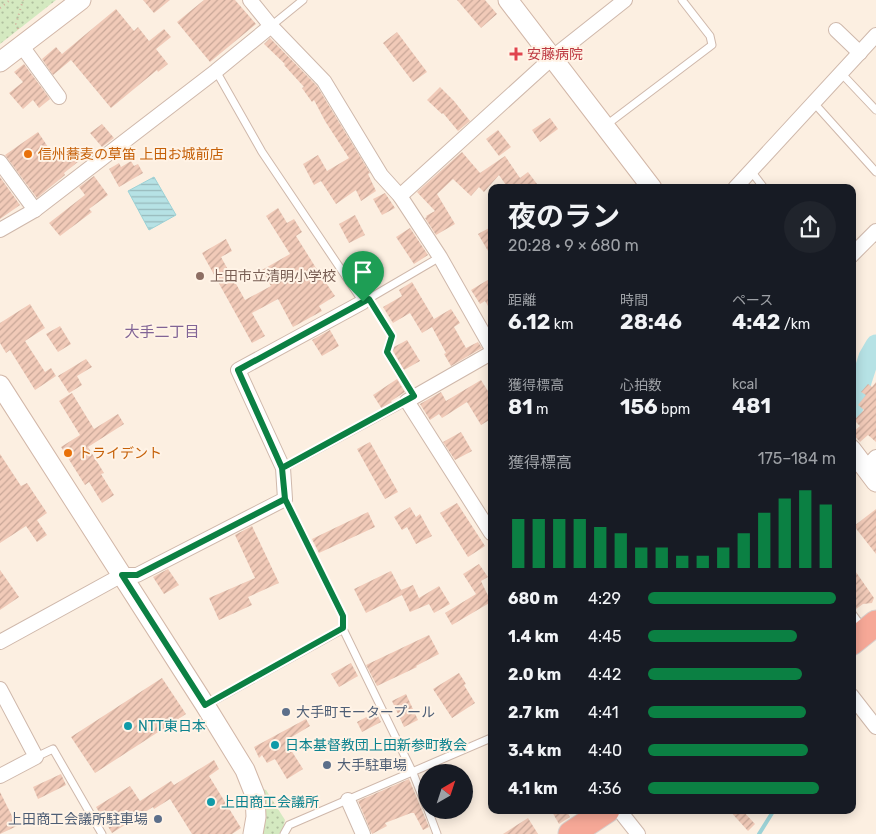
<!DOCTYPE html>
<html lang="ja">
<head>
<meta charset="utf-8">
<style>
  body { margin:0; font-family:Rubik,"Noto Sans JP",sans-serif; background:#20242c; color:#f1f3f6; height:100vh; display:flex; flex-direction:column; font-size:19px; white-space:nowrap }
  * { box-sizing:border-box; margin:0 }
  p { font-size:16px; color:#9ea1a6 }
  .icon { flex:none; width:28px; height:28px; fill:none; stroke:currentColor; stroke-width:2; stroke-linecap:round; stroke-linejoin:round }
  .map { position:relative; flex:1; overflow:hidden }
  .panel { position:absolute; left:488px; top:184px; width:368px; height:630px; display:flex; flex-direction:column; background:#171b24; border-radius:10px; box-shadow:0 2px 12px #0003 }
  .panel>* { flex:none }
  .needle { width:32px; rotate:39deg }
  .tools { position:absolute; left:418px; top:764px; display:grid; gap:10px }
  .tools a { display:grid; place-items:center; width:55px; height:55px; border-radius:50%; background:#171b24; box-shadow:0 2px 12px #0003; font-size:25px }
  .pin { position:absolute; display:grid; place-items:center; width:42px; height:42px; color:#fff; margin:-51px -21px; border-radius:50% 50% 50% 0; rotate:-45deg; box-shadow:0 0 5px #0007 }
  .pin .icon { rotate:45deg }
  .round { display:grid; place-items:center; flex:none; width:52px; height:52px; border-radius:26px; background:#20242c }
  .summary { display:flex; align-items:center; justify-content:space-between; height:85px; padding:0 20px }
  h1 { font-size:28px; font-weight:700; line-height:38px }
  .figures { display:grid; grid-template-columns:repeat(3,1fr); gap:8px; height:85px; padding:5px 20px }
  .figures div { display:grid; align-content:center }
  .figures b { font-size:21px; font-weight:700 }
  .figures small { font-size:14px; font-weight:400 }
  .figures p { font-size:14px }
  .chart { height:140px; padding:10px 20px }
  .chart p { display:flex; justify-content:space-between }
  .chart svg { width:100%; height:90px; margin-top:5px; stroke:#0b8043; stroke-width:6 }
  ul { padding:0 20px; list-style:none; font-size:16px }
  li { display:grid; grid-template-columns:80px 60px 1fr; align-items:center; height:38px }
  li i { height:12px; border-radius:6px; background:#0b8043 }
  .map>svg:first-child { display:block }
</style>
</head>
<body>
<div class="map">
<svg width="876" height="834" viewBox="0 0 876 834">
  <defs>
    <pattern id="park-dots" width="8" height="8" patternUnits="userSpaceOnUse" patternTransform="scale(1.25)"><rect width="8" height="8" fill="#d4e9c0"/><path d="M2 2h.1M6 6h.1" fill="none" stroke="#b0bf9e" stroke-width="1.8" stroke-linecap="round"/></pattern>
    <pattern id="water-rules" width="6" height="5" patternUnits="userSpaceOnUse" patternTransform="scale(1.25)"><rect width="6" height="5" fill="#b6e2e5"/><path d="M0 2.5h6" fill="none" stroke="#98babc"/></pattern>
    <pattern id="building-hatch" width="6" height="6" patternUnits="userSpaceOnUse" patternTransform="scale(1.25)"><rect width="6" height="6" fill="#f1cab8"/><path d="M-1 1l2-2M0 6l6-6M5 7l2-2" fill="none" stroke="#c8a798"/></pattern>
  </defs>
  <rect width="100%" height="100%" fill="#fcefe1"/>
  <g fill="url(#park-dots)">
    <path d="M0,0H56L0,44Z"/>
    <path d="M263,789L266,790L285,820L283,829L279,834H262Z"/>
  </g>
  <path fill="url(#water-rules)" stroke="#9cd2d6" d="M154,177L176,215L149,230L128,191Z"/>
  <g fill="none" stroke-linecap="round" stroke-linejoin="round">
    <path stroke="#9cd2d6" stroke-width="4" d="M759,834L774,810"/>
    <path stroke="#b6e2e5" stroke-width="21" d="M851,413L869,357L876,345"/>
  </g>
  <g fill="url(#building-hatch)">
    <path d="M143,0H170L154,13Z"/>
    <path d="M204,0H235L256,24L210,62L177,22Z"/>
    <path d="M457,0H485L497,14L481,28Z"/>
    <path d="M116,9L134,31L138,27L149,41L164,29L171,37L156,49L168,64L158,72L157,70L111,108L71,60L53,75L42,59L56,47L62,54Z"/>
    <path d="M397,32L427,72L413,82L383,43Z"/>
    <path d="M270,38L317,86L370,173L368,174L376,191L361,201L356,190L336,204L321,181L314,185L303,164L318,155L327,171L349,158L325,121L314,100L312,102L302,88L304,87L284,65L285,64L264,44Z"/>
    <path d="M24,64L50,99L39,108L33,100L23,109L9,93L23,82L14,72Z"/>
    <path d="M440,87L454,101L470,121L458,131L443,113L442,114L427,100Z"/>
    <path d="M550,118L558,129L540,142L532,130Z"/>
    <path d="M102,124L114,138L102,147L90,133Z"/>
    <path d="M498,130L511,147L499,156L486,139Z"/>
    <path d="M38,132L56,159L68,149L79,161L64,173L65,175L37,198L5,155Z"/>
    <path d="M462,152L480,173L505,156L520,178L528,172L540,188H508L499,175L484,192L479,187L471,196L453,179L437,194L455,224L436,235L425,218L427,217L426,216L435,211L417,192Z"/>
    <path d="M131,161L134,166L138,164L143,173L119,187L109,169L119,163L121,167Z"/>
    <path d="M94,176L108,195L89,209L92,212L60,236L49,223L85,195L79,187Z"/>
    <path d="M0,177L20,205L0,219Z"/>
    <path d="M385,193L395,208L382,215L373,199Z"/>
    <path d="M278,208L287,223L294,219L302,232L296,236L321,276L330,271L334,279L326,283L335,296L319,306L322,311L293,327L278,299L252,313L265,336L252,343L202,253L226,239L232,251L221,257L245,300L271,286L262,270L290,254L266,216Z"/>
    <path d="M355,215L365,235L349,243L339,224Z"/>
    <path d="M491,227V256L478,234Z"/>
    <path d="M410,228L428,255L414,264L396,237Z"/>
    <path d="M371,267L381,282L364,293L354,278Z"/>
    <path d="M491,278V311L485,301L480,304L471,290Z"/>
    <path d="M412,282L434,319L451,309L460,323L454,327L466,348L478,342L482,348L451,366L444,354L446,353L432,327L422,333L410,313L393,323L383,307L402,296L399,290Z"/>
    <path d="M30,304L45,328L25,341L45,372L51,368L56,376L35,390L10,350L6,353L0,343V323Z"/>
    <path d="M60,326L71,344L58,352L46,334Z"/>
    <path d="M330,330L339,346L322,356L312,340Z"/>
    <path d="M407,340L420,361L404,370L393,351L394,347Z"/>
    <path d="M86,359L92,367L77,376L82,385L69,393L58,376Z"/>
    <path d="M397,379L405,392L391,401L392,403L382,409L373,395Z"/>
    <path d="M481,380L491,396V419L481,425L467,402L442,418L439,414L430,420L420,404L441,392L446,401Z"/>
    <path d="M876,382V442L868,435L860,442L852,433L860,426L854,420L864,410L858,405L866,395L861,392L868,384L872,387Z"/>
    <path d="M72,393L94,429L118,414L124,424L88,447L104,473L101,474L114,495L102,503L89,482L85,485L61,447L80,435L59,401Z"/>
    <path d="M461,432L472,451L455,460L443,442Z"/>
    <path d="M370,442L398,492L385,499L357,449Z"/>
    <path d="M0,454L21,486L27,483L47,513L37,520L47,535L37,542L26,526L0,543Z"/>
    <path d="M457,503L485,546L468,557L440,513Z"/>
    <path d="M410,507L416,517L420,514L432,536L416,544L407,527L402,530L394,517Z"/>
    <path d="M876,509V554L854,526Z"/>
    <path d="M368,512L375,527L319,553L312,539Z"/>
    <path d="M252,526L279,583L248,597L252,605L219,620L209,598L255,578L235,535Z"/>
    <path d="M479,564L488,577L481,581L491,602L452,625L445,613L476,594L463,574Z"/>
    <path d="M851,565L874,598L872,603L863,604L856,609L851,603Z"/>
    <path d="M168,569L179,585L164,594L153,577Z"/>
    <path d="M0,570L19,597L0,610Z"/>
    <path d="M391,571L401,590L413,585L419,598L439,586L450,604L434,613L429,604L410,612L402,595L366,613L354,589Z"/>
    <path d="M429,635L439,654L416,666L417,667L377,686L366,665Z"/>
    <path d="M351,663L358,676L339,687L331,674Z"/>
    <path d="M459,673L466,684L464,685L475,703L452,718L433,689Z"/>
    <path d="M162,678L186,714L95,773L71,737Z"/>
    <path d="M406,694L418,720L404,727L392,701Z"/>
    <path d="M376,712L381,722L362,732L357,722Z"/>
    <path d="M306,719L310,726L290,738L293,744L291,750L303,769L287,779L275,759L267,763L262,755L259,758L254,747Z"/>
    <path d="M214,760L219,769L209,776L241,828L232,834H192L170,799L154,809L153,807L112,833L96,807L130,786L140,801L171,781L174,785Z"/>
    <path d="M61,774L66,785L38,799L33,787Z"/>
    <path d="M409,779L429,827L423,830L414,813H411L385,823L387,826L372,834L358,801Z"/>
    <path d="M0,792L17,826L0,834Z"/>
    <path d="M551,810H566L570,817L559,824Z"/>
    <path d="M729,810H742L755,824L748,831Z"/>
    <path d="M528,818L538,834H503Z"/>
  </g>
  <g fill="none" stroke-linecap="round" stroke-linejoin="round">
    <g stroke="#cfb8ab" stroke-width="9">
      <g id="lane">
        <path d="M271,26L303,0"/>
        <path d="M216,71L262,152L363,302L440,257"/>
        <path d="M841,73L876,110"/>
        <path d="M814,103L876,172"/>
        <path d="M605,126L712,45L710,36L682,0"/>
        <path d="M751,171L764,188"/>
        <path d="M392,336L387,352L414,396"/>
        <path d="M283,468L407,401"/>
        <path d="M285,499L343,616V629L413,773L426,806"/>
        <path d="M851,612L862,627"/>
        <path d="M206,705L343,629"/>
        <path d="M36,757L53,749L102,834"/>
        <path d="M428,810L437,834"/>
        <path d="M284,834L289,825L491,738"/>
      </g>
    </g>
    <g stroke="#cfb8ab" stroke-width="16">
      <g id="street">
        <path d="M250,0L271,26L324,81L381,175L400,196L440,257L491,347"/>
        <path d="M836,30L860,53"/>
        <path d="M21,45L59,97"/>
        <path d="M0,162L35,210"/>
        <path d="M735,188L876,35"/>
        <path d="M400,196L553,57L625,0"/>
        <path d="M0,230L35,210L216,71L271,26"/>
        <path d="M851,256L876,231"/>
        <path d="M491,353L407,401L491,533"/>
        <path d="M866,468L876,457"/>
        <path d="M0,642L122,575H137L285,499L283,468L238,370L363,302"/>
        <path d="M0,689L36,757L0,776"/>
        <path d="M851,695L876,727"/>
        <path d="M348,800L363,834"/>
        <path d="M619,810L638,834"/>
      </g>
    </g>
    <g stroke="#d2b7a8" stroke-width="21">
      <g id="secondary">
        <path d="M508,0L652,188"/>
        <path d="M0,62L81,0"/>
        <path d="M0,385L205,705L245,770L255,795L256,817L253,834"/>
        <path d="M851,449L876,482"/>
      </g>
    </g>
    <g stroke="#d8cfcc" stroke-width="27">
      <g id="highway">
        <path d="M851,643L876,623"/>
        <path d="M571,834L607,810"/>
      </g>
    </g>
    <g stroke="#d5ad9c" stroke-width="2" stroke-dasharray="1 4" stroke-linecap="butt">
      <path d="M0,8L10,0"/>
      <path d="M18,29L16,24L23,0"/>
      <path d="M375,308L388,329"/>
    </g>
    <use href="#lane" stroke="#fff" stroke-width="7"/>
    <use href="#street" stroke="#fff" stroke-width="14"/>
    <use href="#secondary" stroke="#fff" stroke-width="19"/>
    <use href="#highway" stroke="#f6a897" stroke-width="25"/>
  </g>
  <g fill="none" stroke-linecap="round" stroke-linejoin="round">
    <g stroke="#fff" stroke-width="10">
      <path id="route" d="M363,302L238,370L282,468L285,499L137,575H122L205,705L343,628V616L285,499L282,468L414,396L387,352L392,336L369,299L363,302"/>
    </g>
    <use href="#route" stroke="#0b8043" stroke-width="6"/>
  </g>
  <path fill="#e0444e" stroke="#fff3e6" stroke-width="2" d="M513.5 46.5h5v5h5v5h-5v5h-5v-5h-5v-5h5z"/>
  <g fill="#e8710a" stroke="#fff3e6" stroke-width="2">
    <circle cx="28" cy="154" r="5"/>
    <circle cx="68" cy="453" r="5"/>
  </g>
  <circle fill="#8d6e63" stroke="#fff3e6" stroke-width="2" cx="200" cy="276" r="5"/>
  <g fill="#5c6f8a" stroke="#fff3e6" stroke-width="2">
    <circle cx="286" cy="712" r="5"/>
    <circle cx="327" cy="765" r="5"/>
    <circle cx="158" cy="819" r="5"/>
  </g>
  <g fill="#0f9aa8" stroke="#fff3e6" stroke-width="2">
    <circle cx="128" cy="726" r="5"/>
    <circle cx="275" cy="745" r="5"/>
    <circle cx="211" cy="802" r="5"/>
  </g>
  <g text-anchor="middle" stroke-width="4" stroke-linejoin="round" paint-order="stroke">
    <g font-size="14" fill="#be3a42" stroke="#fff3e6" text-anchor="start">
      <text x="527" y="59">安藤病院</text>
    </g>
    <g font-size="14" fill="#c56008" stroke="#fff3e6" text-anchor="start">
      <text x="38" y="159">信州蕎麦の草笛 上田お城前店</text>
      <text x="78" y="458">トライデント</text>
    </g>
    <g font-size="14" fill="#785e54" stroke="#fff3e6" text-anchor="start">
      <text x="210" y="281">上田市立清明小学校</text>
    </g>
    <g font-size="14" fill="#4e5e75" stroke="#fff3e6" text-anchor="start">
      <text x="296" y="717">大手町モータープール</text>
      <text x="337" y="770">大手駐車場</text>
      <text x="148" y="824" text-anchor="end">上田商工会議所駐車場</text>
    </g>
    <g font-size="14" fill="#0d838f" stroke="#fff3e6" text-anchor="start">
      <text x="138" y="731">NTT東日本</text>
      <text x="285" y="750">日本基督教団上田新参町教会</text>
      <text x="221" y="807">上田商工会議所</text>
    </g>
    <g font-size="15" fill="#816496" stroke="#fff3e6">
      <text x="162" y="337">大手二丁目</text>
    </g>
  </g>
</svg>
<div class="tools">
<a><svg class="needle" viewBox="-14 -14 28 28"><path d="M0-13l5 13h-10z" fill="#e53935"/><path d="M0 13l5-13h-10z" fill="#9ea1a6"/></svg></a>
</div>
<div class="pin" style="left:363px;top:302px;background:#1e9e55"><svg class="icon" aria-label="arrive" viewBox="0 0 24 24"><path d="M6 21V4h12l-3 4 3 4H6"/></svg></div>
<section class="panel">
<div class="summary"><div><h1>夜のラン</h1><p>20:28 · 9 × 680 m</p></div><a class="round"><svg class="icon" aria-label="share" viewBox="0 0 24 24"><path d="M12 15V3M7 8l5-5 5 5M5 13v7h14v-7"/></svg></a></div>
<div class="figures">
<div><p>距離</p><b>6.12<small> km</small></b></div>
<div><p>時間</p><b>28:46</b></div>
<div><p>ペース</p><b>4:42<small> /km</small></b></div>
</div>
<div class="figures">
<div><p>獲得標高</p><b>81<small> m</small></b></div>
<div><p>心拍数</p><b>156<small> bpm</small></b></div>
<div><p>kcal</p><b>481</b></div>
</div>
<div class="chart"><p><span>獲得標高</span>175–184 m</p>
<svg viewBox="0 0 160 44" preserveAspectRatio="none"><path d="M5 44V20M15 44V20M25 44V20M35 44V20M45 44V24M55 44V27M65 44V34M75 44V34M85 44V38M95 44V38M105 44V34M115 44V27M125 44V17M135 44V10M145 44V6M155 44V13"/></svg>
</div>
<ul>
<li><b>680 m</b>4:29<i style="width:100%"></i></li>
<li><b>1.4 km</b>4:45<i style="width:79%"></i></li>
<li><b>2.0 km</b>4:42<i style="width:82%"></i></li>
<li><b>2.7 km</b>4:41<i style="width:84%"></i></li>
<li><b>3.4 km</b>4:40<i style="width:85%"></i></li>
<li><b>4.1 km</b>4:36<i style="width:91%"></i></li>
</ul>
</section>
</div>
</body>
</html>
